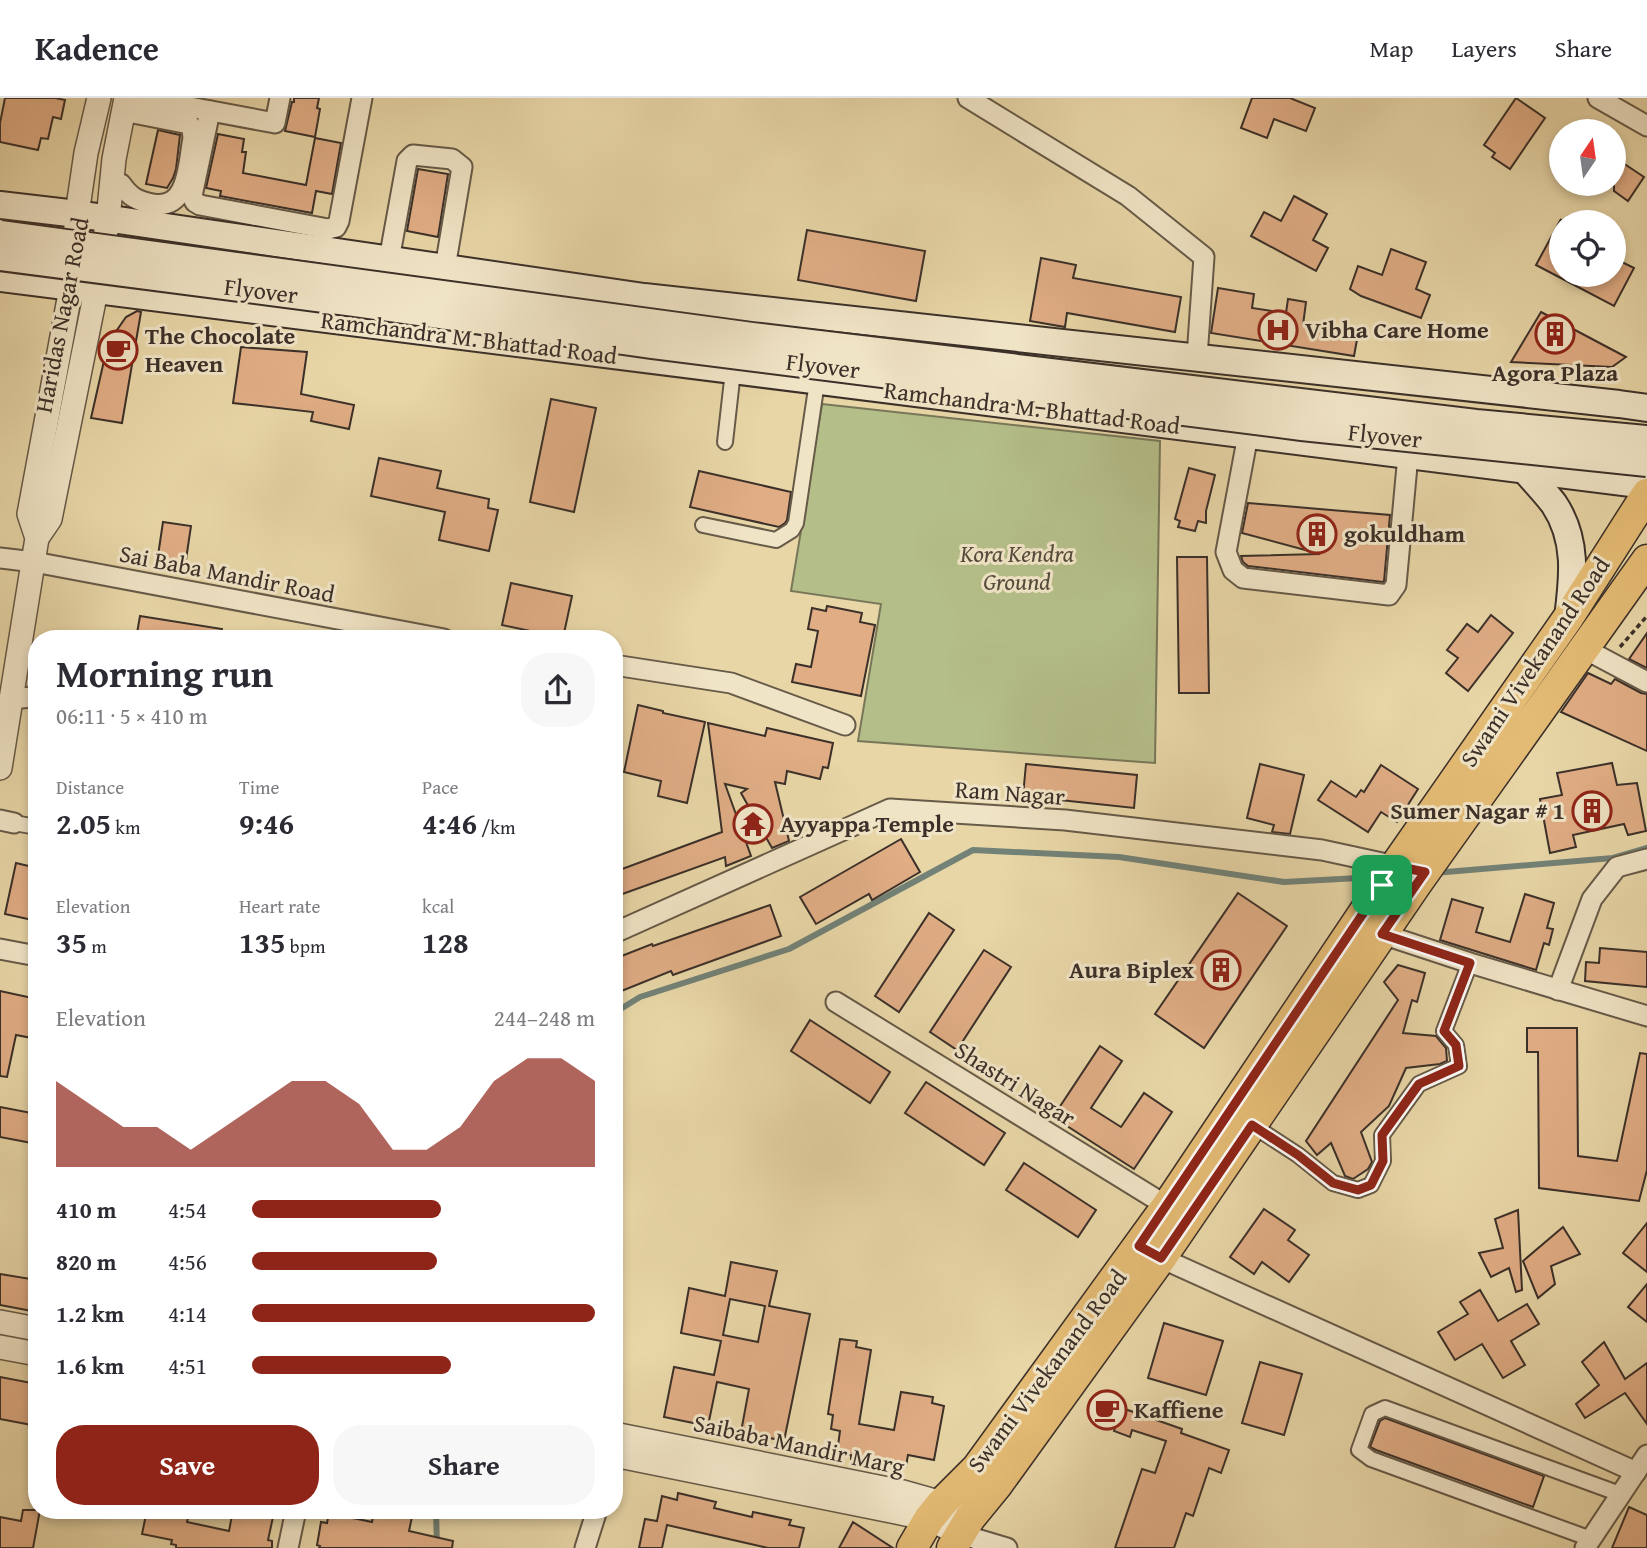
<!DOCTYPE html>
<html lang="en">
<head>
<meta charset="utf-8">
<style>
  body { margin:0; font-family:"Gentium Book Plus",serif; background:#f7f7f7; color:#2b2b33; height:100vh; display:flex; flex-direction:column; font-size:26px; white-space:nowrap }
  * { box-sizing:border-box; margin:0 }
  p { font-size:23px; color:#7c7c81 }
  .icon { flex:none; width:38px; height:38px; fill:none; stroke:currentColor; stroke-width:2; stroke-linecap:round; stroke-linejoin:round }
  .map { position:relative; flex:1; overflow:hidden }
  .sheet { position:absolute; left:28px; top:532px; width:595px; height:889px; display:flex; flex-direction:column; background:#fff; border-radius:28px; box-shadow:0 4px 10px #0003 }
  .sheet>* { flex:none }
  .needle { width:46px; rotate:13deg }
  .fabs { position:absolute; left:1549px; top:21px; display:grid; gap:14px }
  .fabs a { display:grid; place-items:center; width:77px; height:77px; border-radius:50%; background:#fff; box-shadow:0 4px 10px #0003; font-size:35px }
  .pin { position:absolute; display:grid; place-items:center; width:60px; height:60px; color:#fff; margin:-30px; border-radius:14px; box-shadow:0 4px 10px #0006 }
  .round { display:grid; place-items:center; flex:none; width:74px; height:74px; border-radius:28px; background:#f7f7f7 }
  .summary { display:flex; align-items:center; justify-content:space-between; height:119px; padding:0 28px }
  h1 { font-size:38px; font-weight:700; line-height:52px }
  .stats { display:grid; grid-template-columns:repeat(3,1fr); gap:10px; height:119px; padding:7px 28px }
  .stats div { display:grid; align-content:center }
  .stats b { font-size:30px; font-weight:700 }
  .stats small { font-size:19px; font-weight:400 }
  .stats p { font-size:19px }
  .chart { height:196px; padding:14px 28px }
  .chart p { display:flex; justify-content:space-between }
  .chart svg { width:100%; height:126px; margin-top:7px; fill:#8f2418; opacity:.7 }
  .cta { display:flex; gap:14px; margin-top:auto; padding:14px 28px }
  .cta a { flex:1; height:80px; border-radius:28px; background:#8f2418; color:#fff; font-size:28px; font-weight:700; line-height:80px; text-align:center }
  .cta a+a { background:#f7f7f7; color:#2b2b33 }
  ul { padding:0 28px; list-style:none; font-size:23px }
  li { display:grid; grid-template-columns:112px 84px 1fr; align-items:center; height:52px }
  li i { height:18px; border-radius:9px; background:#8f2418 }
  header { display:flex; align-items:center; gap:42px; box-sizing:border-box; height:98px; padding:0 35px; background:#fff; border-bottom:2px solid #e1e1e2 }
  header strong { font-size:33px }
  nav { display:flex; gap:38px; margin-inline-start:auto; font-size:24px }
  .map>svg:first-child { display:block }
</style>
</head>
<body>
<header>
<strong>Kadence</strong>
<nav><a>Map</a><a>Layers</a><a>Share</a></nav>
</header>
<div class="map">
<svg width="1647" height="1450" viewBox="0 0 1647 1450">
  <rect width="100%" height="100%" fill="#e8d6a7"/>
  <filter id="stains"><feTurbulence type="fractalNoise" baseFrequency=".00286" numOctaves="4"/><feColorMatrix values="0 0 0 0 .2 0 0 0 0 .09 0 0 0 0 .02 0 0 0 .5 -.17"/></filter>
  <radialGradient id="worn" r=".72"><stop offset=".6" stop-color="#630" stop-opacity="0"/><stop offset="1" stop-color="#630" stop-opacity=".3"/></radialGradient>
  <path fill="#b4be89" stroke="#787759" stroke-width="2" d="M822,306L1160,343L1155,665L858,643L881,506L791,493Z"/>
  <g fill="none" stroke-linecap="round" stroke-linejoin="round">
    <g stroke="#728277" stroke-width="6">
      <path d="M1434,775L1613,760L1647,750"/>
      <path d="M614,915L640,899L789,851L973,752L1119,759L1284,784L1378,779"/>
      <path d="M436,1412L437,1450"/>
    </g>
  </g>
  <g fill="#e0ad85" stroke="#3b3029" stroke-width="2" fill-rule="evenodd">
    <path d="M5,0H55L65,2L61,21L53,19L48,41L41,40L38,52L0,44V25Z"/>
    <path d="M294,0H319L317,10L320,11L315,39L285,33L292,4H294Z"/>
    <path d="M1252,0H1290L1315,10L1306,33L1274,21L1267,40L1241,30Z"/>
    <path d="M1516,0L1545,20L1510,71L1492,59L1495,55L1484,47Z"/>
    <path d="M158,32L180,37L176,71L173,80L167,90L146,86Z"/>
    <path d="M218,36L244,41L242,54H246L243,75L306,87L315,40L341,45L332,96L316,93L312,115L220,98L221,93L206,90Z"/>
    <path d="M1614,59L1644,79L1628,103L1614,93Z"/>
    <path d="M418,71L448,76L438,139L407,133Z"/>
    <path d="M1294,98L1327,116L1313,142L1328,150L1316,173L1251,138L1264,114L1281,123Z"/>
    <path d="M1561,121V177H1614V160L1634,170L1614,208L1536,167Z"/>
    <path d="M807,132L925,153L916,203L798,182Z"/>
    <path d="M1391,151L1426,164L1416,191L1430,197L1421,220L1361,198L1350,191L1358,168L1382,177Z"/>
    <path d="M1041,160L1076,167L1073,180L1181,199L1175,234L1067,215L1065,229L1030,223Z"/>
    <path d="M1218,190L1254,196L1252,210L1286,215L1288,201L1306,204L1303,227L1358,236L1354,258L1211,235Z"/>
    <path d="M137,213L141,214L122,325L91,320L108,245L126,219Z"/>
    <path d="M1541,214L1626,259L1612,269L1511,264Z"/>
    <path d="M241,249L307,254L301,296L354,307L349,331L311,323L313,314L233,305Z"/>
    <path d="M551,301L596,310L574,414L530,404Z"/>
    <path d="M379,360L441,373L437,390L489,401L488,410L498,412L489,453L439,442L445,414L371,398Z"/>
    <path d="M1189,370L1215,377L1206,413V425L1198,423L1195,433L1178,429L1180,423L1175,421Z"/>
    <path d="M699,373L791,394L787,422L785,425L779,429L690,409Z"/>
    <path d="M1248,405L1390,417L1384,483L1383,484L1248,468L1243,464L1241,458L1320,456L1242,435Z"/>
    <path d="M163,424L191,428L184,475L156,471Z"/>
    <path d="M1177,459H1207L1209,595H1179Z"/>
    <path d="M511,485L572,498L563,540L502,527Z"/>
    <path d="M827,508L862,515L860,524L875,527L861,598L792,584L796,566L811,569L818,533L808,531L812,510L826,513Z"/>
    <path d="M1491,517L1513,535L1468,593L1446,575L1458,560L1447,552L1467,526L1478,534Z"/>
    <path d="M140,518L222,531L221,541H136Z"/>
    <path d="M1647,535V570L1629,561Z"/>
    <path d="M1588,575L1611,586L1615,581L1641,595L1647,596V653L1561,614Z"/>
    <path d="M638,607L663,613V615L705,624L687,705L658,698L661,683L624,674Z"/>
    <path d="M708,625L765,638L767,630L833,645L828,670L823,669L820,681L787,673L785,686L775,684L789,743L772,750L741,695L747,691L725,686L751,758L726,768L725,759L614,799V774L722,734Z"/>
    <path d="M1612,665L1617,687L1637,685L1646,733L1628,737L1624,726L1573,737L1576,749L1550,755L1540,701L1562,697L1557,675Z"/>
    <path d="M1026,666L1137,677L1134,710L1023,698Z"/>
    <path d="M1260,666L1304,677L1290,736L1272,734L1274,727L1247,720Z"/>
    <path d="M1381,667L1418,691L1397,724L1381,714L1368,734L1318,702L1331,683L1356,699L1361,692L1364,694Z"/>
    <path d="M901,741L920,774L872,802L869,796L816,826L800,799Z"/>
    <path d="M16,765L37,770V823L5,816Z"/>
    <path d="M1238,795L1287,828L1204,950L1155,916Z"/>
    <path d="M1525,796L1554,805L1547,830L1553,831L1549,847L1544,845L1536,872L1440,842L1452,801L1483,810L1476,834L1510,844Z"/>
    <path d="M770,807L781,838L673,877L671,873L614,896V861L652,846L653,848Z"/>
    <path d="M929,815L954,832L899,914L875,898Z"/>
    <path d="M1600,850L1647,854V889L1585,883L1586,864L1599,865Z"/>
    <path d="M984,852L1011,869L957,952L930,934Z"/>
    <path d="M1398,867L1425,875L1417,904L1412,902L1403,935L1436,938L1446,950L1447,963L1440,966L1406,970L1389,1008L1361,1034L1372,1064L1368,1071L1353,1081L1345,1078L1331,1045L1317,1057L1306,1043L1398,902L1384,884Z"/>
    <path d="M0,893L37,901V941L16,937L7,979L0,978Z"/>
    <path d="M810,922L890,974L870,1005L791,953Z"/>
    <path d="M1527,930H1577L1578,1058L1617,1063L1640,955L1647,956V1072L1639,1103L1539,1090L1538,954H1527Z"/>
    <path d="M1100,948L1122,963L1091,1010L1121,1029L1144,995L1172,1014L1134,1071L1053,1019Z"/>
    <path d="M926,984L1005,1035L984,1067L905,1015Z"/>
    <path d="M0,1009L37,1016V1046L0,1039Z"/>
    <path d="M1024,1065L1096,1112L1078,1139L1006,1092Z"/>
    <path d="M1264,1111L1295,1132L1288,1142L1309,1157L1289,1184L1262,1164L1254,1176L1230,1159Z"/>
    <path d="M1518,1112L1522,1192L1516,1194L1509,1170L1491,1179L1479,1155L1503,1150L1495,1121Z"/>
    <path d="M1647,1125V1174L1623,1155Z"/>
    <path d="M1563,1129L1580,1156L1551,1168L1555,1186L1538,1200L1523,1163Z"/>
    <path d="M731,1164L777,1173L769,1208L810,1216L784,1343L741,1334L749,1291L717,1284L708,1328L664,1319L674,1269L714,1277L721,1243L681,1235L689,1190L725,1198ZM730,1201L765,1208L758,1244L723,1237Z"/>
    <path d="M0,1176L37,1182V1214L0,1207Z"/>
    <path d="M1647,1186V1224L1628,1209Z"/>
    <path d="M1480,1192L1498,1223L1527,1206L1539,1226L1511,1243L1525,1267L1503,1280L1482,1246L1455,1262L1438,1234L1468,1216L1460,1204Z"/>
    <path d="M1164,1225L1223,1243L1206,1297L1148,1280Z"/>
    <path d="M840,1241L857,1243L856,1249L871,1252L859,1326L894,1332L901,1294L933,1299L932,1305L944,1308L934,1362L908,1357L906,1368L894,1366V1368L851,1361V1357L837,1355L840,1333L831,1331L833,1317L828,1316Z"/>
    <path d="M1604,1244L1625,1281L1647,1265V1326L1625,1295L1585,1320L1576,1306L1599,1287L1582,1264Z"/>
    <path d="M1260,1264L1302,1276L1284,1337L1242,1325Z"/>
    <path d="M0,1279L37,1286V1328L0,1321Z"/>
    <path d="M1122,1310L1182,1331L1181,1335L1229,1352L1221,1375L1209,1370L1193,1418L1186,1415L1174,1450H1115L1142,1371L1155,1375L1166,1343L1132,1332L1130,1339L1114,1333Z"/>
    <path d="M1385,1320L1544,1378L1533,1409L1376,1352L1370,1349L1380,1323Z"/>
    <path d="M678,1395L716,1404L714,1410L752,1419L753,1414L791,1422L789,1427L804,1430L799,1450H768L667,1427L662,1450H639L645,1421L657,1423L662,1398L677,1402Z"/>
    <path d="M1629,1409L1647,1417V1450H1612Z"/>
    <path d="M23,1412H40L33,1450H0V1419L21,1423Z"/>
    <path d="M147,1412H190L187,1424L229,1433L233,1412H241L273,1419L268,1442L272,1443V1450H176V1447L171,1446L172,1442L142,1436Z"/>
    <path d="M374,1412H405L413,1414L409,1433L453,1443L452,1450H319L320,1448L317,1447L321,1424L327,1425L329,1415L372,1424Z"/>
    <path d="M853,1424L893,1450H839Z"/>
  </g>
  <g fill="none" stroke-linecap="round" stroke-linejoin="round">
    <g stroke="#665a48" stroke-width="18">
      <g id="pedestrian">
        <path d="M725,344L733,273"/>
        <path d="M703,427L776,442L792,432L796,425L817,284"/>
        <path d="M14,725L37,729"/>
        <path d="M1252,1027L1298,1057L1333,1085L1358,1092L1371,1087L1383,1063L1382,1037L1419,986L1459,968L1456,947L1444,933L1470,865"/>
        <path d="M1591,1441L1371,1361L1359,1352L1372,1316L1385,1310L1620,1396"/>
      </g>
    </g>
    <g stroke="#665a48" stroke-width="23">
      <g id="minor">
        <path d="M141,0L275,25L280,0"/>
        <path d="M968,0L1128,98L1204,159L1197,259"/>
        <path d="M1598,0L1647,28"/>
        <path d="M210,13L192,98L195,104L200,107L328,131L336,129L339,123L362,0"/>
        <path d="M121,86C130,99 137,103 153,106C189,112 188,65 193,40L192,31L189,26L123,13"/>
        <path d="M389,162L407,63L413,57L452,61L462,69L445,170"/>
        <path d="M1248,337L1226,454L1233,472L1243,480L1389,497L1396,487L1408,357"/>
        <path d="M0,460L34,464L444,541"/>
        <path d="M1583,550L1647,584"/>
        <path d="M614,567L731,585L845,627"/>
        <path d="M11,601L32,599"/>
        <path d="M0,722L14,725"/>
        <path d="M614,835L890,711L1065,722L1322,752L1405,770"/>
        <path d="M1382,836L1470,865L1647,918"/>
        <path d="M0,851L37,858"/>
        <path d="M1558,892L1592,801L1617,769L1647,761"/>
        <path d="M836,904L1167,1108"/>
        <path d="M1152,1156L1636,1374"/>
        <path d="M960,1436L1007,1450"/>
        <path d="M288,1450L296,1412"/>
        <path d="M585,1450L597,1412"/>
        <path d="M1585,1450L1647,1357"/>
      </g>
    </g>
    <g stroke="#665a48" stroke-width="26">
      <g id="tertiary">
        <path d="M37,440L50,421L96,193L108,121L114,61L126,0"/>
        <path d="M0,670L37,440L29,416L71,190L77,116L86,55L99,0"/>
        <path d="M0,1224L37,1231"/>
        <path d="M0,1249L37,1256"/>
        <path d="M614,1336L903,1394L942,1405L955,1412"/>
        <path d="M614,1357L896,1414L929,1421L960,1436"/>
      </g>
    </g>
    <g stroke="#3b3029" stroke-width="30">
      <g id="secondary">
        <path d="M0,107L77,116L644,199L1619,306L1647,310"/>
        <path d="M0,180L1647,387"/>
        <path d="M1525,372C1534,383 1545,394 1554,406C1578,442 1573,480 1568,520"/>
      </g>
    </g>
    <g stroke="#3b3029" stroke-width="33">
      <g id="primary">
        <path d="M912,1450L929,1421L942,1405L977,1370L1167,1108L1395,768L1568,520L1647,396"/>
        <path d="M952,1450L970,1420L997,1387L1161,1160L1417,785L1647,462"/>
      </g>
    </g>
    <path stroke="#3b3029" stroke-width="3.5" stroke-dasharray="5 3.5" stroke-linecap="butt" d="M1620,549L1647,518"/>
    <use href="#pedestrian" stroke="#f0e4c6" stroke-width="14"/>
    <use href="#minor" stroke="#f0e4c6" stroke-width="19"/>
    <use href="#tertiary" stroke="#f0e4c6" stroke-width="23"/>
    <use href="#secondary" stroke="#f0e4c6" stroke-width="26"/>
    <use href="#primary" stroke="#e4bb74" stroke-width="30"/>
    <g stroke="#3b3029" stroke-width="30" stroke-linecap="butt">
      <g id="secondary-bridge">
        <path d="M0,136L752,238L1476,325L1647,341"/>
        <path d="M0,159L355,205L651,247L1302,329L1647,365"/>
      </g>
    </g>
    <use href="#secondary-bridge" stroke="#f0e4c6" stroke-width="26"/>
  </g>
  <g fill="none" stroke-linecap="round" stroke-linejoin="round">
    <g stroke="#fff" stroke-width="14">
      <path id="route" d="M1395,768L1425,774L1382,836L1470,865L1444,933L1456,947L1459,968L1419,986L1382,1037L1383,1063L1371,1087L1358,1092L1333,1085L1298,1057L1252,1027L1161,1160L1139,1148Z"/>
    </g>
    <use href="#route" stroke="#8f2418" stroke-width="9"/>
  </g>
  <defs>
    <g id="hospital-ring" transform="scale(2.0125)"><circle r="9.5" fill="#f0e4c6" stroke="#8f2418" stroke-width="1.5"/><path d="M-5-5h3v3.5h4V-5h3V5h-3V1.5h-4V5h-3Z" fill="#8f2418"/></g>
    <g id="building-ring" transform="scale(2.0125)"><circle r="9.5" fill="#f0e4c6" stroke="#8f2418" stroke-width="1.5"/><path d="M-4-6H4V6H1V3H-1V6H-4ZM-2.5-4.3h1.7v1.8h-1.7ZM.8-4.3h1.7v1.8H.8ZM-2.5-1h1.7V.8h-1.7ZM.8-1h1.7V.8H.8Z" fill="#8f2418"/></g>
    <g id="cafe-ring" transform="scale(2.0125)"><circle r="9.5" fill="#f0e4c6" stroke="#8f2418" stroke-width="1.5"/><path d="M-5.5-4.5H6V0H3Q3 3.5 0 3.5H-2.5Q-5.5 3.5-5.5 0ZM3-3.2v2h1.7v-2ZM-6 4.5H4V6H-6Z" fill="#8f2418"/></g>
    <g id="temple-ring" transform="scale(2.0125)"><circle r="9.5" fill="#f0e4c6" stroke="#8f2418" stroke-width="1.5"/><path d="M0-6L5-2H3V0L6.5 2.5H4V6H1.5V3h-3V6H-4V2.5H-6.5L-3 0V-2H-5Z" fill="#8f2418"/></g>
  </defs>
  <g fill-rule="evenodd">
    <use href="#hospital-ring" x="1278" y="232"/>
    <use href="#building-ring" x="1555" y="236"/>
    <use href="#cafe-ring" x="118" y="252"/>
    <use href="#building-ring" x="1317" y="436"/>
    <use href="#building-ring" x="1592" y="713"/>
    <use href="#temple-ring" x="753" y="726"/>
    <use href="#building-ring" x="1221" y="872"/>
    <use href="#cafe-ring" x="1107" y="1312"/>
  </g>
  <g text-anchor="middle" stroke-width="6" stroke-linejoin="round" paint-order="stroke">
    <g font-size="24" fill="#3b3029" stroke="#f0e4c6">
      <text transform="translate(261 193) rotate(7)" y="8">Flyover</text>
      <text transform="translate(62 217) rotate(-79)" y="8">Haridas Nagar Road</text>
      <text transform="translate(469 240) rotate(7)" y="8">Ramchandra M. Bhattad Road</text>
      <text transform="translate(823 268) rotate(7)" y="8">Flyover</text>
      <text transform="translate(1032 310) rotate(7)" y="8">Ramchandra M. Bhattad Road</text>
      <text transform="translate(1385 338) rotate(6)" y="8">Flyover</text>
      <text transform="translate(227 476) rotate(11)" y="8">Sai Baba Mandir Road</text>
      <text transform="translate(1535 564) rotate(-56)" y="8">Swami Vivekanand Road</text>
      <text transform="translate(1010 695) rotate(4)" y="8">Ram Nagar</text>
      <text transform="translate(1015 986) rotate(32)" y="8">Shastri Nagar</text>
      <text transform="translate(1047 1273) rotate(-53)" y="8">Swami Vivekanand Road</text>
      <text transform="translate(799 1347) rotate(12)" y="8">Saibaba Mandir Marg</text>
    </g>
    <g font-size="24" font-weight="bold" fill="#3b3029" stroke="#f0e4c6" text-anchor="start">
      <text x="1305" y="240">Vibha Care Home</text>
      <text x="145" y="246">The Chocolate<tspan x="145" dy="28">Heaven</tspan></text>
      <text x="1555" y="283" text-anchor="middle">Agora Plaza</text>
      <text x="1344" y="444">gokuldham</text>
      <text x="1565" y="721" text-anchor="end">Sumer Nagar # 1</text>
      <text x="780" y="734">Ayyappa Temple</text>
      <text x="1194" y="880" text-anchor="end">Aura Biplex</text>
      <text x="1134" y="1320">Kaffiene</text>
    </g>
    <g font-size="24" font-style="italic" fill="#534c3c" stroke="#f0e4c6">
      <text x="1017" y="464">Kora Kendra<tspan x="1017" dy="28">Ground</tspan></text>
    </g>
  </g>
  <rect width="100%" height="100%" filter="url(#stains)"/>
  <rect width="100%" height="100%" fill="url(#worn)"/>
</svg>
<div class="fabs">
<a><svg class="needle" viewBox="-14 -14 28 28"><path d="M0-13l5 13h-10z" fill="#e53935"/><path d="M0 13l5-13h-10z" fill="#7c7c81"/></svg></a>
<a><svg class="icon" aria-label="locate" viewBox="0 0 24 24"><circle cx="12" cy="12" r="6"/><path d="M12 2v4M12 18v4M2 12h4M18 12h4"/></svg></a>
</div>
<div class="pin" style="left:1382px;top:787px;background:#1e9e55"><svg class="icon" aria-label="arrive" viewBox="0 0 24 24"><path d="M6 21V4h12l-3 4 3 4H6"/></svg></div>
<section class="sheet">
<div class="summary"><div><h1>Morning run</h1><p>06:11 · 5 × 410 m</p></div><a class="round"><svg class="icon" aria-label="share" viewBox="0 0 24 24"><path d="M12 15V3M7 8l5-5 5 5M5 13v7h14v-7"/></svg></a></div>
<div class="stats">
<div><p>Distance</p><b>2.05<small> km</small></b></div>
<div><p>Time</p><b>9:46</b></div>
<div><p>Pace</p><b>4:46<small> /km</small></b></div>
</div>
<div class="stats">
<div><p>Elevation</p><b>35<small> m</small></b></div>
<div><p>Heart rate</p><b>135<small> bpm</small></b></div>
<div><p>kcal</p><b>128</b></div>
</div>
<div class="chart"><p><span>Elevation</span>244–248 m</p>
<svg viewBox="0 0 160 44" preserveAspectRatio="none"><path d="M0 44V14L10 22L20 30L30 30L40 38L50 30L60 22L70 14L80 14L90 22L100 38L110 38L120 30L130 14L140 6L150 6L160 14V44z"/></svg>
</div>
<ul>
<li><b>410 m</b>4:54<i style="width:55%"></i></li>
<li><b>820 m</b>4:56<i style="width:54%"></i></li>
<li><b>1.2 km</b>4:14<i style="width:100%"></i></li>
<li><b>1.6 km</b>4:51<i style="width:58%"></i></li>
</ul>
<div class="cta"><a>Save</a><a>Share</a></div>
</section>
</div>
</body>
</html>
